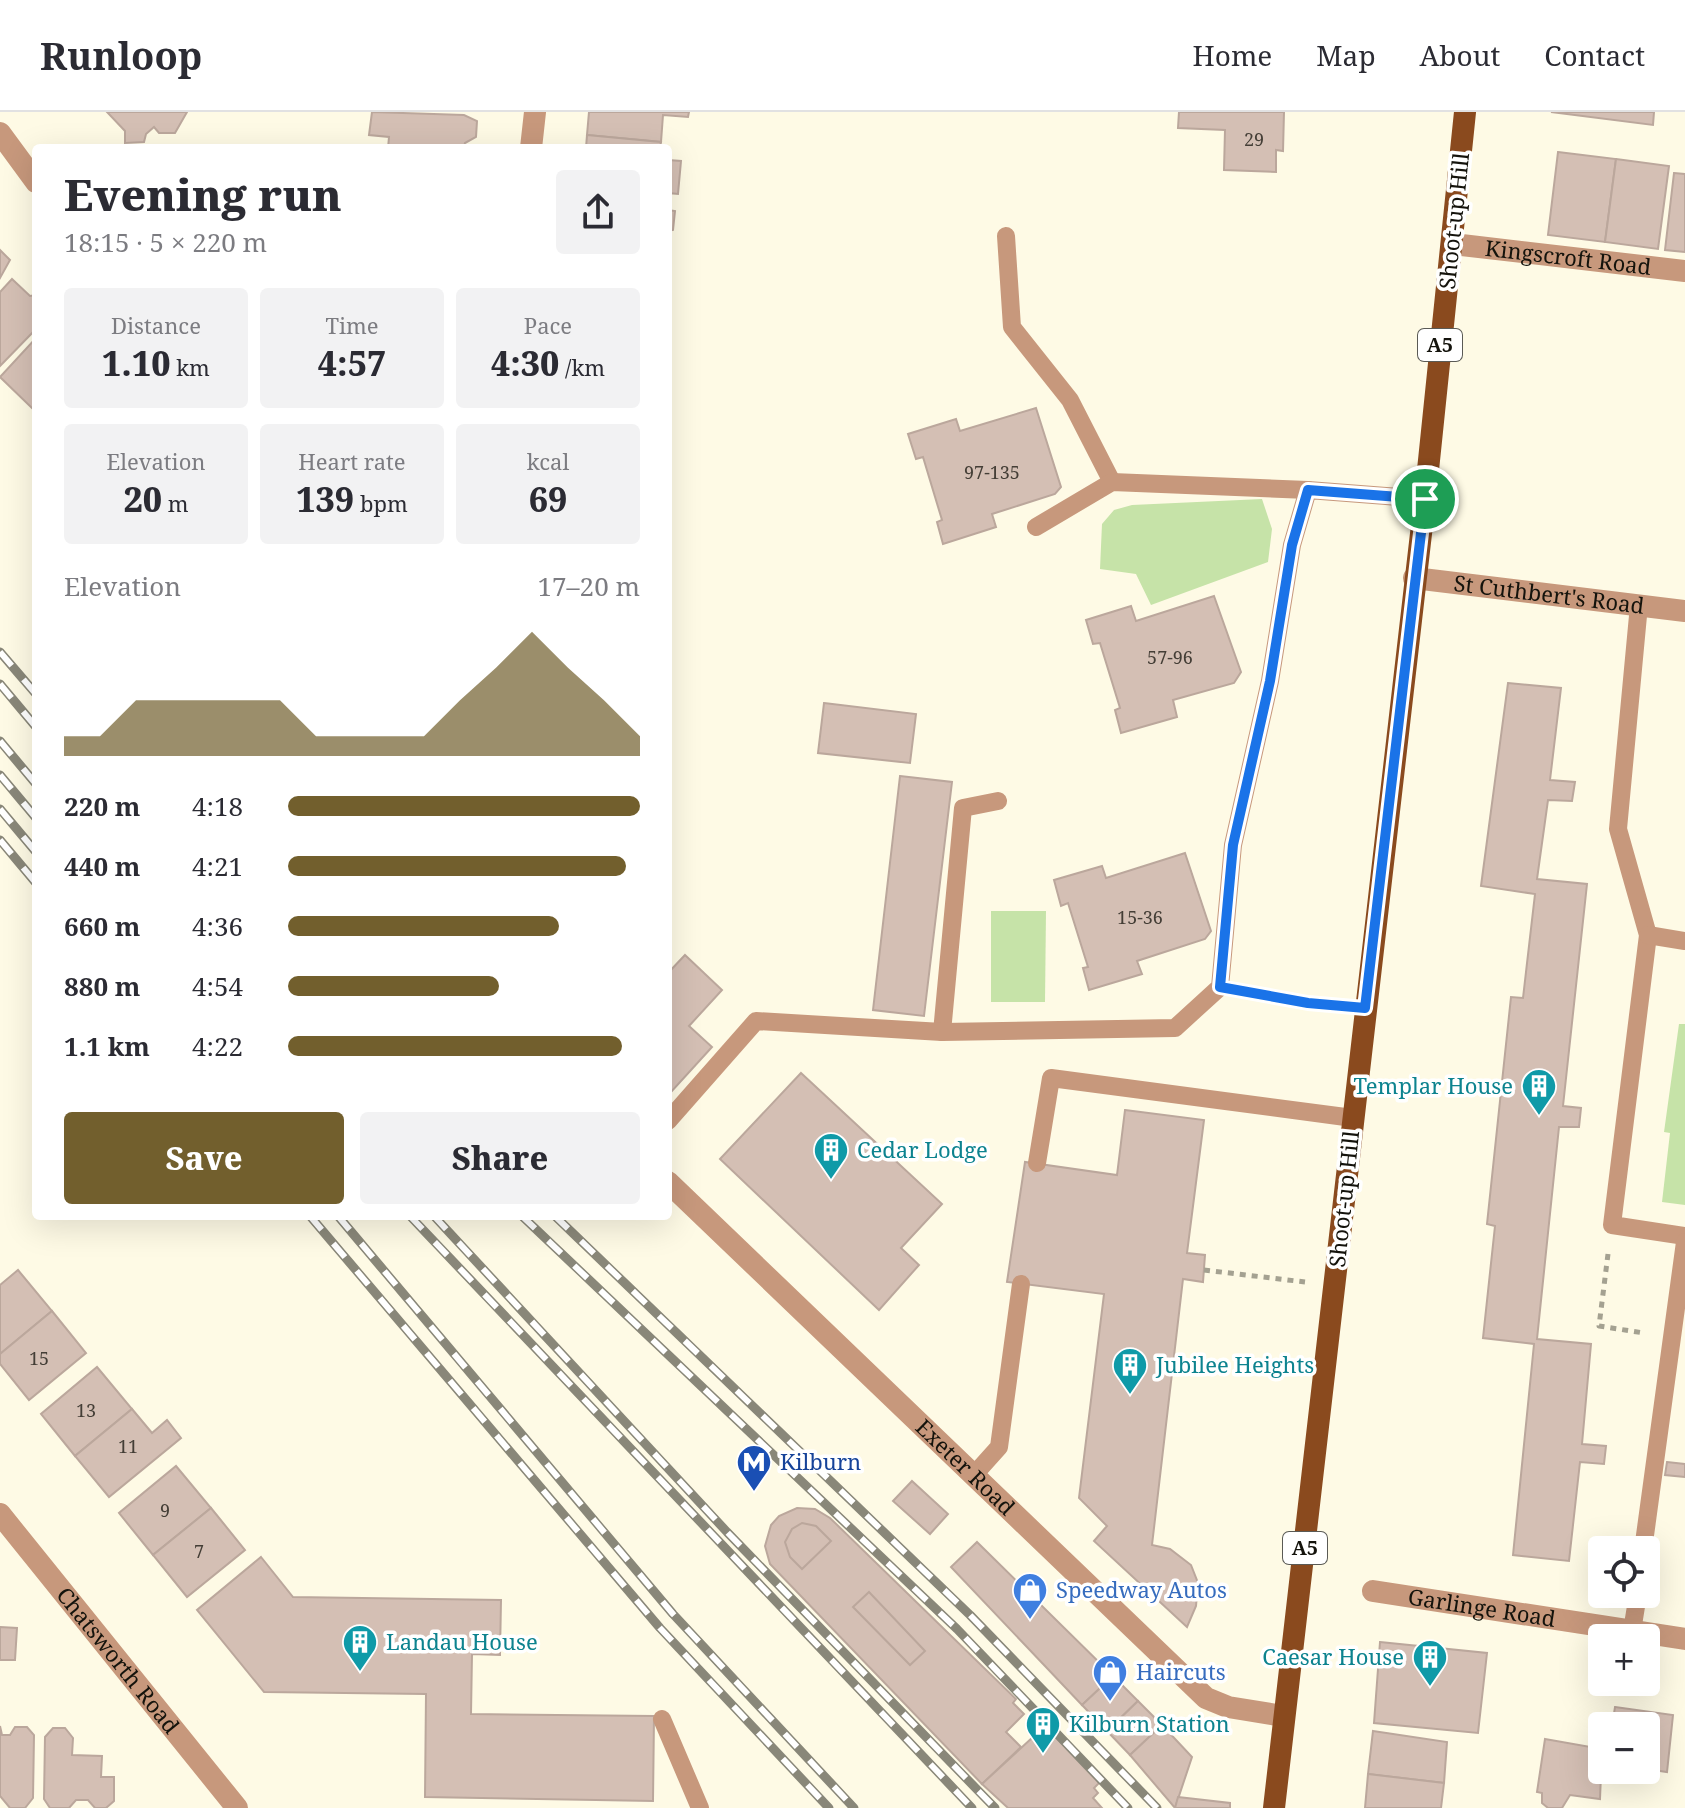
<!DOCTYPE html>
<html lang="en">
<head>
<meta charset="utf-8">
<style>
  body { margin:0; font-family:"Noto Serif",serif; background:#f2f2f3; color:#2b2b33; height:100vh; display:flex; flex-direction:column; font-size:30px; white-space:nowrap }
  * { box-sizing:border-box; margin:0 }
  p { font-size:26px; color:#7c7c81 }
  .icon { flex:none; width:44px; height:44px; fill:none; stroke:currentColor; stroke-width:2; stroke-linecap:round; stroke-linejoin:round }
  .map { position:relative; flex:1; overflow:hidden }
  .side { position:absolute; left:32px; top:32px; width:640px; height:1076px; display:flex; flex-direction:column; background:#fff; border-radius:8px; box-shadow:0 8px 32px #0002 }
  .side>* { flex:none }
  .controls { position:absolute; left:1588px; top:1424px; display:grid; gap:16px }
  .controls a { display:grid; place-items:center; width:72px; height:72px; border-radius:8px; background:#fff; box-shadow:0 8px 32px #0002; font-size:40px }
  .pin { position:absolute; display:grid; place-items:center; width:68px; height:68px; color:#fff; margin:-34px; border:4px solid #fff; border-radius:50%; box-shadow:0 2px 8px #0007 }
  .round { display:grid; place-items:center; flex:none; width:84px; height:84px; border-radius:8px; background:#f2f2f3 }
  .head { display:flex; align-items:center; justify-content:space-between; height:136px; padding:0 32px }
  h1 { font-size:44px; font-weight:800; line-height:60px }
  .metrics { display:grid; grid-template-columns:repeat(3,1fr); gap:12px; height:136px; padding:8px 32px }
  .metrics div { display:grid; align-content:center; border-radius:8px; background:#f2f2f3; text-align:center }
  .metrics b { font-size:34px; font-weight:800 }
  .metrics small { font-size:22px; font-weight:400 }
  .metrics p { font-size:22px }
  .chart { height:224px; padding:16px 32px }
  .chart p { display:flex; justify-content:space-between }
  .chart svg { width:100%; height:144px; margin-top:8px; fill:#725f2d; opacity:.7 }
  .button { display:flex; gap:16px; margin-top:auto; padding:16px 32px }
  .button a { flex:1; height:92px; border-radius:8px; background:#725f2d; color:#fff; font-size:32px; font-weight:800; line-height:92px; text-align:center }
  .button a+a { background:#f2f2f3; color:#2b2b33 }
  ul { padding:0 32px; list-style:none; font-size:26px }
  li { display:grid; grid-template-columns:128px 96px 1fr; align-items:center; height:60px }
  li i { height:20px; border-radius:10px; background:#725f2d }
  header { display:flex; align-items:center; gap:48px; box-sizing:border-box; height:112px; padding:0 40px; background:#fff; border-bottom:2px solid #e1e1e2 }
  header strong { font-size:38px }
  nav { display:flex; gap:44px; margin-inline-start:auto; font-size:28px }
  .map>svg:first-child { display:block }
</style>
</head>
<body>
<header>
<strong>Runloop</strong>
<nav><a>Home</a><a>Map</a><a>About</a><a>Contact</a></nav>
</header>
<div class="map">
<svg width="1685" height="1696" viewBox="0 0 1685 1696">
  <rect width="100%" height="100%" fill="#fefae5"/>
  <g fill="#c6e3a8">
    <path d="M1262,387L1272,417L1268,450L1151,493L1136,462L1100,457L1102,412L1114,398L1132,393Z"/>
    <path d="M991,799H1046L1045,890H991Z"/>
    <path d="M1679,912H1685V1093L1662,1090L1670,1021L1664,1020Z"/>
  </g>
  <g fill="#d4bfb4" stroke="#bba79c" stroke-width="2">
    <path d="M107,0H187L175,21H159L154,15L146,22L144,30L125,31V19Z"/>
    <path d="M372,0L464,3L477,9L476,25L465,31L464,36H388L389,25L369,23Z"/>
    <path d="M589,0H689L688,5L663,3L661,30L587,23Z"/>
    <path d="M1179,0H1284L1283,39L1276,38V60L1224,58L1225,18L1178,16Z"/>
    <path d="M1551,0H1654L1653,13Z"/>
    <path d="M587,23L661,30L660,36H586Z"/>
    <path d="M1558,40L1616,47L1605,130L1548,123Z"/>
    <path d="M1616,47L1669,54L1658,137L1605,130Z"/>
    <path d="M668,48L681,49L678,82L668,81Z"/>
    <path d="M1674,61L1685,62V140L1665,138Z"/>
    <path d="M668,98L675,99L673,118L668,119Z"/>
    <path d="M0,138L10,148L0,166Z"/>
    <path d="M12,167L30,184L36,183V217L0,254V180Z"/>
    <path d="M36,226V300L0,265Z"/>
    <path d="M1036,296L1061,375L1055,382L992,402L996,415L943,432L937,410L942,408L923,345L916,347L908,322L956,307L960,319Z"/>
    <path d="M1214,484L1241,560L1234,571L1173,588L1177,605L1121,621L1115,598L1120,596L1100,531L1093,532L1086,508L1131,494L1136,509Z"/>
    <path d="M1508,571L1561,576L1550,668L1575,670L1572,689L1548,688L1537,767L1587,772L1563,994L1581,996L1579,1015H1559L1537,1227L1591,1232L1582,1332L1606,1334L1604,1352L1580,1350L1569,1449L1513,1443L1534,1232L1483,1226L1495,1114L1487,1112L1511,885L1523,886L1535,782L1481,774Z"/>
    <path d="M824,591L916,602L910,651L818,641Z"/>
    <path d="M900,664L952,670L924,904L873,898Z"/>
    <path d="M1185,741L1211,819L1205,827L1137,849L1142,862L1089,878L1083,856L1088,855L1068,791L1061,794L1054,768L1102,754L1106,766Z"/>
    <path d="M685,843L722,878L689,914L712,935L672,979L668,976V861Z"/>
    <path d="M801,961L942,1092L901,1136L919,1153L879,1198L720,1047Z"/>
    <path d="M1125,998L1204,1008L1187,1141L1205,1143L1203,1170L1183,1167L1152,1433L1170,1437L1191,1453L1198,1471L1196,1494L1187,1515L1094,1429L1107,1414L1079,1386L1104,1182L1007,1170L1025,1050L1117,1063Z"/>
    <path d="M18,1158L52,1199L0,1242V1173Z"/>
    <path d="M52,1199L86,1241L29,1288L0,1252V1242Z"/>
    <path d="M97,1255L132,1297L75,1344L41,1302Z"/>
    <path d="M132,1297L152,1321L167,1308L181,1326L109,1385L75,1344Z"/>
    <path d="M1667,1350L1685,1352V1365L1665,1363Z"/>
    <path d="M176,1354L211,1396L153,1443L119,1401Z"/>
    <path d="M912,1369L948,1402L930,1422L893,1389Z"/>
    <path d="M211,1396L245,1438L187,1485L153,1443Z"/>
    <path d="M797,1396L815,1397L830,1406L1016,1587L1013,1591L1024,1602L1006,1620L1021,1635L982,1672L770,1452L765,1434L771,1413L779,1404Z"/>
    <path d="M802,1411L816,1414L831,1429L802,1457L790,1445L785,1430L792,1417Z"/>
    <path d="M977,1430L1113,1564L1082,1593L951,1455Z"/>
    <path d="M261,1445L293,1485L501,1488L500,1543L472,1542L471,1602L654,1604L653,1689L425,1685L426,1582L264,1580L197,1498Z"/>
    <path d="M869,1480L925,1539L910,1553L853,1495Z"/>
    <path d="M0,1515L17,1516L15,1548H0Z"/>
    <path d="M1380,1530L1487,1541L1478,1621L1374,1611Z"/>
    <path d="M1113,1564L1138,1589L1107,1619L1082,1593Z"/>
    <path d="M1138,1589L1162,1613L1130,1643L1107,1619Z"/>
    <path d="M1615,1595L1673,1603L1667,1660L1646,1657V1614H1612Z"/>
    <path d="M1162,1613L1192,1645L1175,1696L1130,1643Z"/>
    <path d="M0,1614L2,1623H10L15,1615H27L34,1623L33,1686L25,1696H10L0,1684Z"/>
    <path d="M1045,1614L1099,1671L1094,1676L1098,1681L1093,1686L1102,1696H1008L982,1672Z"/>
    <path d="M53,1616H65L73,1626L72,1643L102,1644L101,1665H114V1689L106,1696H95L88,1688H76L69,1696H50L44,1687L45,1625Z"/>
    <path d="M1373,1619L1447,1630L1444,1671L1368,1662Z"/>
    <path d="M1545,1627L1602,1637L1600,1687L1570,1683L1562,1696H1548L1542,1691V1681L1537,1680Z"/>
    <path d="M1368,1662L1444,1671L1441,1696H1365Z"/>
    <path d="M1178,1685L1230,1691V1696H1175Z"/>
  </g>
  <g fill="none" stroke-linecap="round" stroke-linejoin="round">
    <g stroke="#a4a191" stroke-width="5" stroke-dasharray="6 6" stroke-linecap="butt">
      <path d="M1249,880L1337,894"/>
      <path d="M1608,1142L1599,1214L1644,1221"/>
      <path d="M1204,1158L1305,1170"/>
    </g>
    <g stroke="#c7987c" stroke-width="18">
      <path d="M1006,124L1012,215L1070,288L1112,370"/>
      <path d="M1036,415L1112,370L1308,378"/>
      <path d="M1639,493L1618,717L1648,823L1612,1113L1685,1124"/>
      <path d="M1648,823L1685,829"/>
      <path d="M942,920L963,696L998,689"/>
      <path d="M668,1009L756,909L942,920L1175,916L1220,875L1233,733L1270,569L1292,433L1308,378L1425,387"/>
      <path d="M1037,1051L1051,966L1353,1006"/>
      <path d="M973,1364L999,1335L1021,1172"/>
      <path d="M1643,1438L1685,1130"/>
      <path d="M1632,1519L1638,1482"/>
      <path d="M662,1607L700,1696"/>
    </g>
    <g stroke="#c7987c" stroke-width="22">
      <path d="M0,21L36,70"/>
      <path d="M531,36L535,0"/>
      <path id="s1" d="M1453,132L1685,159"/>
      <path id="s2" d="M1414,466L1685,499"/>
      <path id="s3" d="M668,1070L1206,1586L1228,1595L1283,1604"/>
      <path id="s4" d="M0,1402L237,1696"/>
      <path id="s5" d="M1373,1479L1685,1527"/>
    </g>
    <path stroke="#8a4a1e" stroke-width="22" d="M1274,1696L1425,387L1465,0"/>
    <g stroke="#898779" stroke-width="9">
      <g id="rail">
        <path d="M0,540L36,582"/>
        <path d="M0,572L36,615"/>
        <path d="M0,629L36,672"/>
        <path d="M0,663L36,706"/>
        <path d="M0,697L36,740"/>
        <path d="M0,728L36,771"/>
        <path d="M310,1104L660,1516L829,1696"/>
        <path d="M338,1104L673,1502L854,1696"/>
        <path d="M410,1104L972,1696"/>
        <path d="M434,1104L727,1420L995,1696"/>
        <path d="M522,1104L957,1517L1128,1696"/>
        <path d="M555,1104L970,1503L1157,1696"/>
      </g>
    </g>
    <use href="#rail" stroke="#fff" stroke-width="6" stroke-dasharray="18" stroke-linecap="butt"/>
  </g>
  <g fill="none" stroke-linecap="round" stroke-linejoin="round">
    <g stroke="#fff" stroke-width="16">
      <path id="route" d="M1308,378L1425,387L1365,896L1308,891L1220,875L1233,733L1270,569L1292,433Z"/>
    </g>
    <use href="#route" stroke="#1a73e8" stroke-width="10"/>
  </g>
  <defs>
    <g id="building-pin" transform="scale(1.8)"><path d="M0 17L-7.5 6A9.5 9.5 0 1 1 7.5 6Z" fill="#0f9aa8" stroke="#fff"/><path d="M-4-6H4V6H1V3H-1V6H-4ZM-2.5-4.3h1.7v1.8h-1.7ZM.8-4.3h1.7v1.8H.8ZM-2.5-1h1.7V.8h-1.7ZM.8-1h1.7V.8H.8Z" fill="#fff"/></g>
    <g id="metro-pin" transform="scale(1.8)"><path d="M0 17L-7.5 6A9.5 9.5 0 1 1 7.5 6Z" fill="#1a4fb4" stroke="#fff"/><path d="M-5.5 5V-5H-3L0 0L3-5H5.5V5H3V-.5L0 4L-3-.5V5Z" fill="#fff"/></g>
    <g id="shop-pin" transform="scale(1.8)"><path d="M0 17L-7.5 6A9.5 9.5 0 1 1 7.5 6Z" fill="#3f7fe0" stroke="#fff"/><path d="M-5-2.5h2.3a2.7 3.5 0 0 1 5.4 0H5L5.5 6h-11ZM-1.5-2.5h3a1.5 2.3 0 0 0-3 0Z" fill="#fff"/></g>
  </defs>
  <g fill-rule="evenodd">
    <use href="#building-pin" x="1539" y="974"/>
    <use href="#building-pin" x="831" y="1038"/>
    <use href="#building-pin" x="1130" y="1253"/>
    <use href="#metro-pin" x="754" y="1350"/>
    <use href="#shop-pin" x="1030" y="1478"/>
    <use href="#building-pin" x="360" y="1530"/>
    <use href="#building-pin" x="1430" y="1545"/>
    <use href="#shop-pin" x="1110" y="1560"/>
    <use href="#building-pin" x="1043" y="1612"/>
  </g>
  <g text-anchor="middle" stroke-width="7" stroke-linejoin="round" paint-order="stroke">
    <g font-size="18" fill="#443e36">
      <text x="1254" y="34">29</text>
      <text x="992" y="367">97-135</text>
      <text x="1170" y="552">57-96</text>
      <text x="1140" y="812">15-36</text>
      <text x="39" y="1253">15</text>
      <text x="86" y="1305">13</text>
      <text x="128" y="1341">11</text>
      <text x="165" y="1405">9</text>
      <text x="199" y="1446">7</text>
    </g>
    <g fill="#fff" stroke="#5a5a55" stroke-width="2">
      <rect x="1418" y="217" width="44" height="32" rx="6"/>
      <rect x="1283" y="1420" width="44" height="32" rx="6"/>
    </g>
    <g font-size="20" font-weight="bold" fill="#14130c">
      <text x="1440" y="240">A5</text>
      <text x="1305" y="1443">A5</text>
    </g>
    <g font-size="22" fill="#14130c" stroke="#fff">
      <text transform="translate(1454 109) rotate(-84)" y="8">Shoot-up Hill</text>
      <text dy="8" stroke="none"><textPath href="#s1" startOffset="116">Kingscroft Road</textPath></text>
      <text dy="8" stroke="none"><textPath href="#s2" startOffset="136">St Cuthbert's Road</textPath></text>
      <text transform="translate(1344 1087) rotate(-84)" y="8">Shoot-up Hill</text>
      <text dy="8" stroke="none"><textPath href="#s3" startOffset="412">Exeter Road</textPath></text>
      <text dy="8" stroke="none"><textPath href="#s5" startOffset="110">Garlinge Road</textPath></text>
      <text dy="8" stroke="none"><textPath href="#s4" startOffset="188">Chatsworth Road</textPath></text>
    </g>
    <g font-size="22" fill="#0d838f" stroke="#fff" text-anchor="start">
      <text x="1513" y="982" text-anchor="end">Templar House</text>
      <text x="857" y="1046">Cedar Lodge</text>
      <text x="1156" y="1261">Jubilee Heights</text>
      <text x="386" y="1538">Landau House</text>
      <text x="1404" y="1553" text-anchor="end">Caesar House</text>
      <text x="1069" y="1620">Kilburn Station</text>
    </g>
    <g font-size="22" fill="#164399" stroke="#fff" text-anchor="start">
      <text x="780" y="1358">Kilburn</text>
    </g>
    <g font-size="22" fill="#366cbe" stroke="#fff" text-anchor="start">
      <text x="1056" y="1486">Speedway Autos</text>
      <text x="1136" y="1568">Haircuts</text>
    </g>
  </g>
</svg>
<div class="controls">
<a><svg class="icon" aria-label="locate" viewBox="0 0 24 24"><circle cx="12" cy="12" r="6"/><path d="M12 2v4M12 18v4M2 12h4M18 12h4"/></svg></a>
<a>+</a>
<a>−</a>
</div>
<div class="pin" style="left:1425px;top:387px;background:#1e9e55"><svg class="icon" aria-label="arrive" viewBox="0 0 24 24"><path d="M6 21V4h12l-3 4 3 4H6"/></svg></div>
<section class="side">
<div class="head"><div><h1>Evening run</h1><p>18:15 · 5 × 220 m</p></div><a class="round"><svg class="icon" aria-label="share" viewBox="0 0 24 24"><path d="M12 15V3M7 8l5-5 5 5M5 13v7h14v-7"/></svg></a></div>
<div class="metrics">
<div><p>Distance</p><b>1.10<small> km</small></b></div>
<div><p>Time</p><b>4:57</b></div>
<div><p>Pace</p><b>4:30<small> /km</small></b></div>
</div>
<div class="metrics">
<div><p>Elevation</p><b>20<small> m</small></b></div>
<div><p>Heart rate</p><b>139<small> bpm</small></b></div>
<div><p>kcal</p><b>69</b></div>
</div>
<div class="chart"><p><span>Elevation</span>17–20 m</p>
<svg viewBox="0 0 160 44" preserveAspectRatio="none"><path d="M0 44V38L10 38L20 27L30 27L40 27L50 27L60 27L70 38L80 38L90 38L100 38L110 27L120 17L130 6L140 17L150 27L160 38V44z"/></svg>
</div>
<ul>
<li><b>220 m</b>4:18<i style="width:100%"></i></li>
<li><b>440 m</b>4:21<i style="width:96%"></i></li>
<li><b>660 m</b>4:36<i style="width:77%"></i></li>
<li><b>880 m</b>4:54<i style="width:60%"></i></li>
<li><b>1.1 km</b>4:22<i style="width:95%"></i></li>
</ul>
<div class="button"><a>Save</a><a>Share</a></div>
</section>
</div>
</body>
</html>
